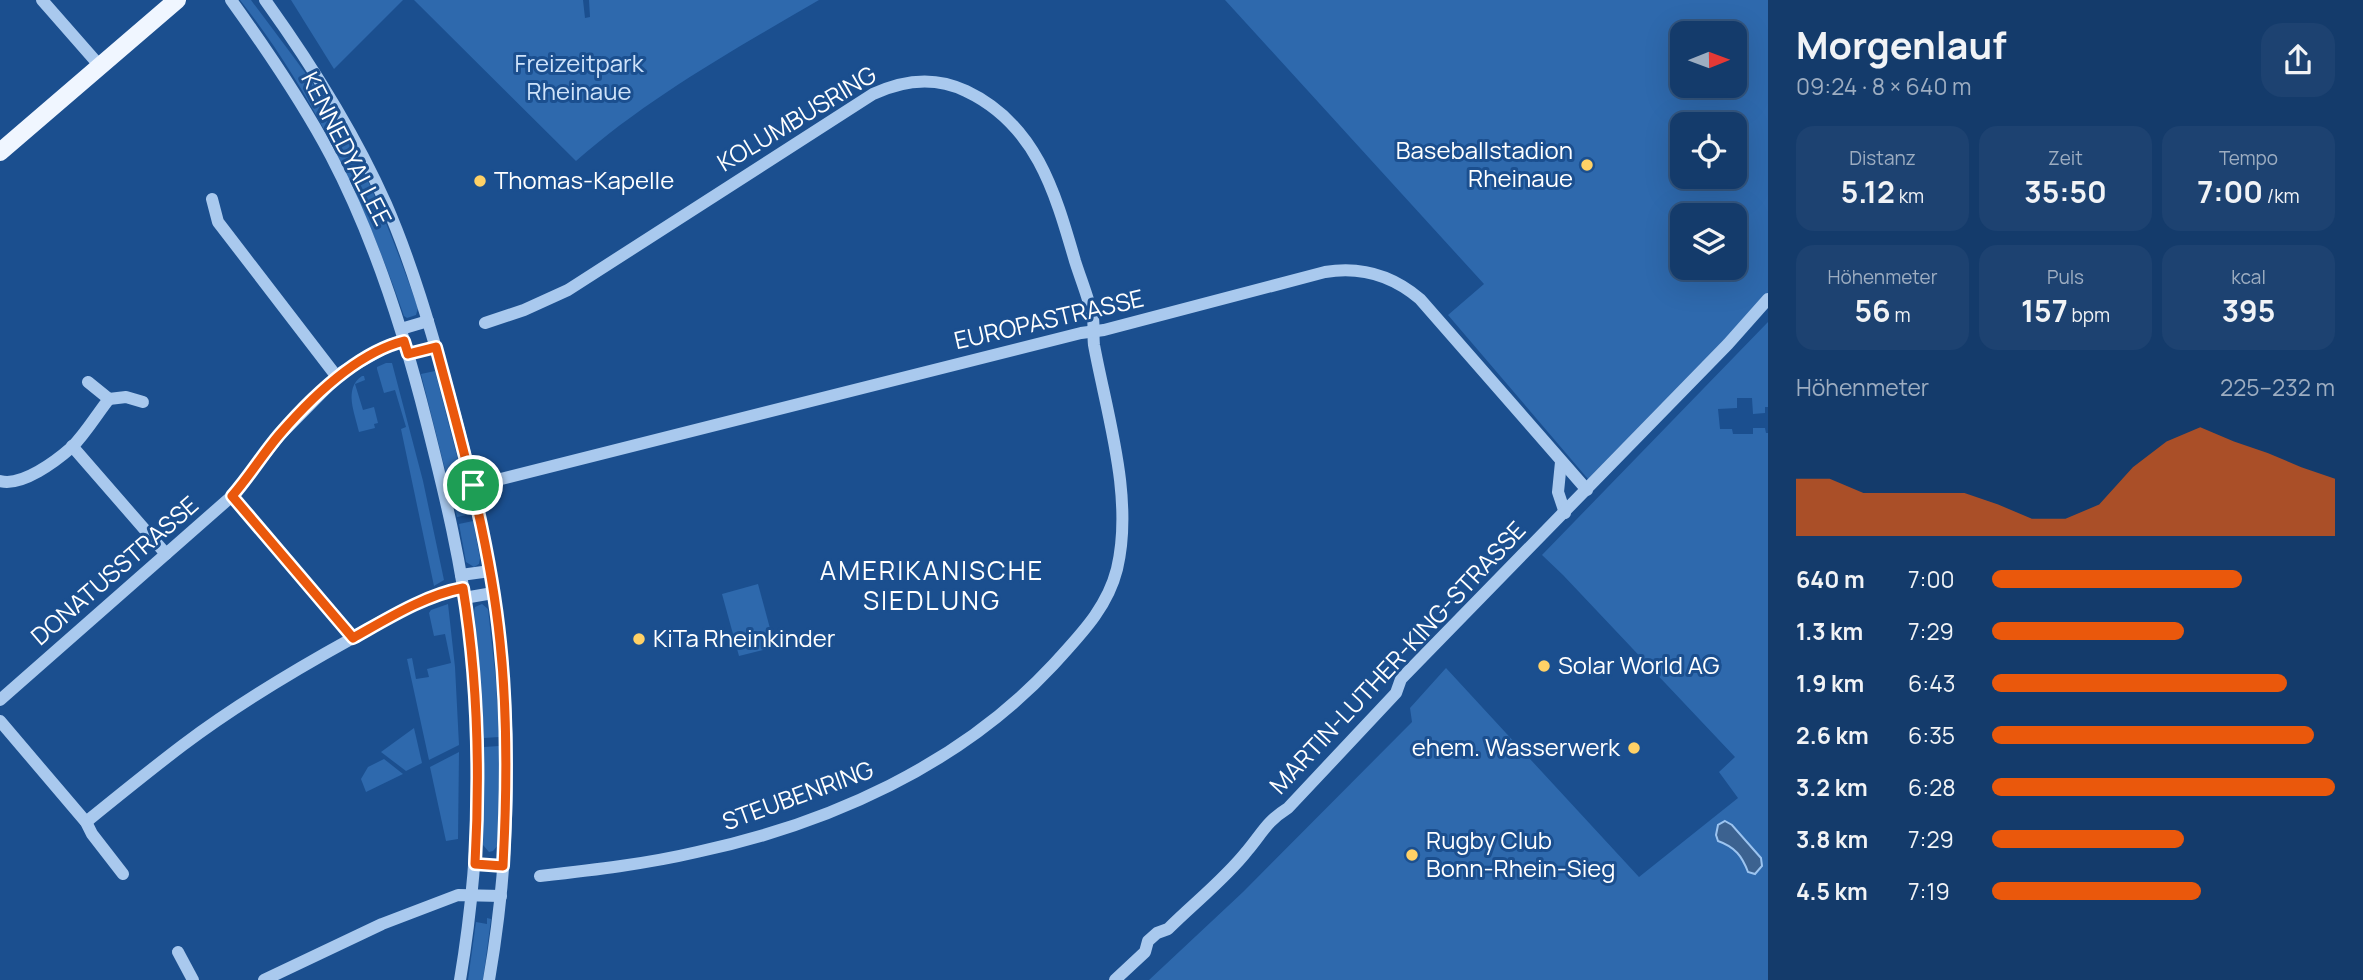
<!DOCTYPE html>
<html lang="de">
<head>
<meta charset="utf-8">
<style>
  body { margin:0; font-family:Manrope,sans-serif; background:#1d4271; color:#f1f3f6; height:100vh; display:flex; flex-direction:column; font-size:26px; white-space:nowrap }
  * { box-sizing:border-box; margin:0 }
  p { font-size:23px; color:#9dadc1 }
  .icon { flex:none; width:38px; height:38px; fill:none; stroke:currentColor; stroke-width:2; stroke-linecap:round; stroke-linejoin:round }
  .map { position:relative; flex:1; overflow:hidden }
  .panel { display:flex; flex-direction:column; background:#143b6b; width:595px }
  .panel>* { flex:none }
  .needle { width:46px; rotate:89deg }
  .buttons { position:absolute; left:1670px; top:21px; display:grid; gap:14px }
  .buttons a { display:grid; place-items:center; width:77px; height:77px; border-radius:14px; background:#143b6b; box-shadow:0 7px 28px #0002,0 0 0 2px #33557e; font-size:35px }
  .pin { position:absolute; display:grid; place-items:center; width:60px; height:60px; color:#fff; margin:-30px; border:4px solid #fff; border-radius:50%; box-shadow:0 2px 7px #0007 }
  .round { display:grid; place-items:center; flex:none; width:74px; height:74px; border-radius:21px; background:#1d4271 }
  .headline { display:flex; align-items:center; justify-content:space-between; height:119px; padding:0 28px }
  h1 { font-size:38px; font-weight:700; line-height:52px }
  .stats { display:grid; grid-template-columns:repeat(3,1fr); gap:10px; height:119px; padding:7px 28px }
  .stats div { display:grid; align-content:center; border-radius:18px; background:#1d4271; text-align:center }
  .stats b { font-size:30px; font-weight:700 }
  .stats small { font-size:19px; font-weight:400 }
  .stats p { font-size:19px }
  .chart { height:196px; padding:14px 28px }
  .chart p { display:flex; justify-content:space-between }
  .chart svg { width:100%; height:126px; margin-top:7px; fill:#ea580c; opacity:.7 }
  ul { padding:0 28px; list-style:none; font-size:23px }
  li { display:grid; grid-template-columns:112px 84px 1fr; align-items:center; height:52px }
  li i { height:18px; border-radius:9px; background:#ea580c }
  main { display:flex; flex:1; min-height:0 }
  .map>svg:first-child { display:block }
</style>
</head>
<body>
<main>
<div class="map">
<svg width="1768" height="980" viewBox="0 0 1768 980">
  <rect width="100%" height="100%" fill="#1b4f8f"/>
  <g fill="#2e69ad" fill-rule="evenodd">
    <path d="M240,0H251C278,37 308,74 332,113C369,174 394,241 418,308L416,315L407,318L404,316C365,203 314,94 240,0Z"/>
    <path d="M291,0H403L334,69Z"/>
    <path d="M414,0H583L585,18L590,17L589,0H819C735,49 649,97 576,161Z"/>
    <path d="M1225,0H1768V295L1588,479L1448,315L1484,284ZM1682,33H1734V86H1682ZM1682,124H1734V177H1682ZM1682,215H1734V268H1682Z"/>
    <path d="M1768,322V407H1765V413L1753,414L1752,398H1737V408L1718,409L1720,429H1732L1733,434H1753V428H1765L1766,433H1768V980H1149L1243,892L1412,722L1410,708L1446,668L1639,877L1738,798L1719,772L1735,757L1563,575L1542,555Z"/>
    <path d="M386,363H392L423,481L444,580L434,586L401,429L406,427L395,390L384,393L377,369V367Z"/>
    <path d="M435,371L472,514L457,517L421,374Z"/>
    <path d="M362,376H364L365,380L355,384L363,410L374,407L378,423L374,424L375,428L359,432C355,413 343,389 362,376Z"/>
    <path d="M473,521L480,558L479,564L474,567L466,562L459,524Z"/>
    <path d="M758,584L775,647L739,656L722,594Z"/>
    <path d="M448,604L455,667L459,745L429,760L407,659L412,658L416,679L429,677L427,669L451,663L445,634L434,636L429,613L431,610Z"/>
    <path d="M482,604L488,609L496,681L499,737L484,738L481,681L474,611L475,607Z"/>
    <path d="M414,728L422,763L406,771L381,752Z"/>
    <path d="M499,746L498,845L493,851L489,852L483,845L484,747Z"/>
    <path d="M459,752L458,839L446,841L430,767Z"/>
    <path d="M384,759L403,774L366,792L361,779L368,767Z"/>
    <path d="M487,918L491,919L483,980H468L476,922L487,924Z"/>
  </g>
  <path fill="#3c6290" stroke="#9cc4f0" stroke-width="2" d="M1725,821L1732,825L1761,858L1762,866L1755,874L1748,872C1742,856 1735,847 1718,841L1716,835L1718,825Z"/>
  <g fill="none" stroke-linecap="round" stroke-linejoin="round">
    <g stroke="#a9c9ee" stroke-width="12">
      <path d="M42,0L99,65"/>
      <path d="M231,0C267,50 302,101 331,156C375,240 404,332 427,424C445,495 462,565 470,637C483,751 479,867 460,980"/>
      <path d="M265,0C311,64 354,132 386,204C412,264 430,327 448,390C471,473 491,557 500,643C512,754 508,870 489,980"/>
      <path d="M212,199L218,222L337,377"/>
      <path d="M485,323L524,310L568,290L873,94C903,80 935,76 966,91C1036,124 1055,192 1075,261C1081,280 1089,299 1093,318C1094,326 1093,336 1094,345C1107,415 1134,498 1117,569C1107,609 1079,636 1053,665C960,765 829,824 697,852C646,864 593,870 540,876"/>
      <path d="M401,329L428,321"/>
      <path d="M408,354L436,347"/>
      <path d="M109,399L126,397L143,402"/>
      <path d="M72,446L166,554"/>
      <path d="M1561,462L1558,492L1565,513"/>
      <path d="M0,481C22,487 56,461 72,447C86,433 97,414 109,399L88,382"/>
      <path d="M473,486L1081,333L1104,330L1325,272C1361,266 1393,276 1420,299L1587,490"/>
      <path d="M232,496L353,638"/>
      <path d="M461,575L490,571"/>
      <path d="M464,598L493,593"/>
      <path d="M0,700L232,496L279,436L342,372L392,344L404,341"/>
      <path d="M0,721L86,822L92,834L123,874"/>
      <path d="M86,822C118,796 150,770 183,745C236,705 293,671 351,639C385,619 424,596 463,588"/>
      <path d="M475,864L503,866"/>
      <path d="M178,952L193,980"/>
      <path d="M264,980L382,924L458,895L501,896"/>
      <path d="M1115,980L1145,952L1148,941L1157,933L1168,929C1193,904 1225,879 1247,851C1263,832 1266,822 1288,808L1396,693L1401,679L1728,344L1768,299"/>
    </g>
    <path stroke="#f0f6ff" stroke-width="18" d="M0,152L177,0"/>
  </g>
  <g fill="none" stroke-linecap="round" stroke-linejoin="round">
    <g stroke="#fff" stroke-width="14">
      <path id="route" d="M404,341L408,354L436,347C462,444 490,542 500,642C508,717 507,791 503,866L475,864C480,772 478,679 463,588C425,595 387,619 353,638L232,496C249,477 262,455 279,435C311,398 356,353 404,341Z"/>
    </g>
    <use href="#route" stroke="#ea580c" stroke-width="9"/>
  </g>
  <g fill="#ffd166" stroke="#1b4f8f" stroke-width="2.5">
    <circle cx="1587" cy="165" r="7"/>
    <circle cx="480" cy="181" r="7"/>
    <circle cx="639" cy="639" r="7"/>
    <circle cx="1544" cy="666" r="7"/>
    <circle cx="1634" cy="748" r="7"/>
    <circle cx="1412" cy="855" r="7"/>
  </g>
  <g text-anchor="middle" stroke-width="6" stroke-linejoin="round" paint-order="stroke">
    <g font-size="24" fill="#cfe3fa" stroke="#1b4f8f">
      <text x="579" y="72">Freizeitpark<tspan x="579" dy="28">Rheinaue</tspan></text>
    </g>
    <g font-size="24" fill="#fff" stroke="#1b4f8f">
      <text transform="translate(797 119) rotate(-31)" y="8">KOLUMBUSRING</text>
      <text transform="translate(346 149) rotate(63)" y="8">KENNEDYALLEE</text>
      <text transform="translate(1049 320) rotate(-13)" y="8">EUROPASTRASSE</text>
      <text transform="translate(115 571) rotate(-41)" y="8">DONATUSSTRASSE</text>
      <text transform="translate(1398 658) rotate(-47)" y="8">MARTIN-LUTHER-KING-STRASSE</text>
      <text transform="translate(798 796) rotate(-20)" y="8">STEUBENRING</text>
    </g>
    <g font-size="24" fill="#fff" stroke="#1b4f8f" text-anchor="start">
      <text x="1573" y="159" text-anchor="end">Baseballstadion<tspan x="1573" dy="28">Rheinaue</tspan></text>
      <text x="494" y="189">Thomas-Kapelle</text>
      <text x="653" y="647">KiTa Rheinkinder</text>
      <text x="1558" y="674">Solar World AG</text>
      <text x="1620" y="756" text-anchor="end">ehem. Wasserwerk</text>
      <text x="1426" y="849">Rugby Club<tspan x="1426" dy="28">Bonn-Rhein-Sieg</tspan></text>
    </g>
    <g font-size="26" letter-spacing="2" fill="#fff" stroke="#1b4f8f">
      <text x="932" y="580">AMERIKANISCHE<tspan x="932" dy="30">SIEDLUNG</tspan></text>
    </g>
  </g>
</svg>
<div class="buttons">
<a><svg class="needle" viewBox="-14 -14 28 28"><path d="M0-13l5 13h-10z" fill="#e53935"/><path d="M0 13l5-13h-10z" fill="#9dadc1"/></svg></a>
<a><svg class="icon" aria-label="locate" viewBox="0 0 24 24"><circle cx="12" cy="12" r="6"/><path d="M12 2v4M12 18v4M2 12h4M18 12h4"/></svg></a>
<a><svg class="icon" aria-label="layers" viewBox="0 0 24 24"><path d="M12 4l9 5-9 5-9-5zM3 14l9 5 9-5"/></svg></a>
</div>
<div class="pin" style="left:473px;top:485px;background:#1e9e55"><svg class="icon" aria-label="arrive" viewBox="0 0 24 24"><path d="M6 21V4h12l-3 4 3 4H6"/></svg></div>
</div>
<section class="panel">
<div class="headline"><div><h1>Morgenlauf</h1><p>09:24 · 8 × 640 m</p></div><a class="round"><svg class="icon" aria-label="share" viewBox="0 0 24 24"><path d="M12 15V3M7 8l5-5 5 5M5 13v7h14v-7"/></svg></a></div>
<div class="stats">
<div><p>Distanz</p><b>5.12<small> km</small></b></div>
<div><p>Zeit</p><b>35:50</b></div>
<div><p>Tempo</p><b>7:00<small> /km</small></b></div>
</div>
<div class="stats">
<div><p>Höhenmeter</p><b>56<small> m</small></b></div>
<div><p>Puls</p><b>157<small> bpm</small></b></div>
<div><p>kcal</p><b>395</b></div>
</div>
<div class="chart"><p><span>Höhenmeter</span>225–232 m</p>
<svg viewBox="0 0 160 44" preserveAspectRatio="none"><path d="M0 44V24L10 24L20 29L30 29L40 29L50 29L60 33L70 38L80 38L90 33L100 20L110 11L120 6L130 11L140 15L150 20L160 24V44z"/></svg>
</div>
<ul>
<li><b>640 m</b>7:00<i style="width:73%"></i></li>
<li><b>1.3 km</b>7:29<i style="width:56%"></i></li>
<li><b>1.9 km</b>6:43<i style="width:86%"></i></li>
<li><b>2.6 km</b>6:35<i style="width:94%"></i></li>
<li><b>3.2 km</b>6:28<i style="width:100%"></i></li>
<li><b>3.8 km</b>7:29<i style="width:56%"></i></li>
<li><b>4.5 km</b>7:19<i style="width:61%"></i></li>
</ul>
</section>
</main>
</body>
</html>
